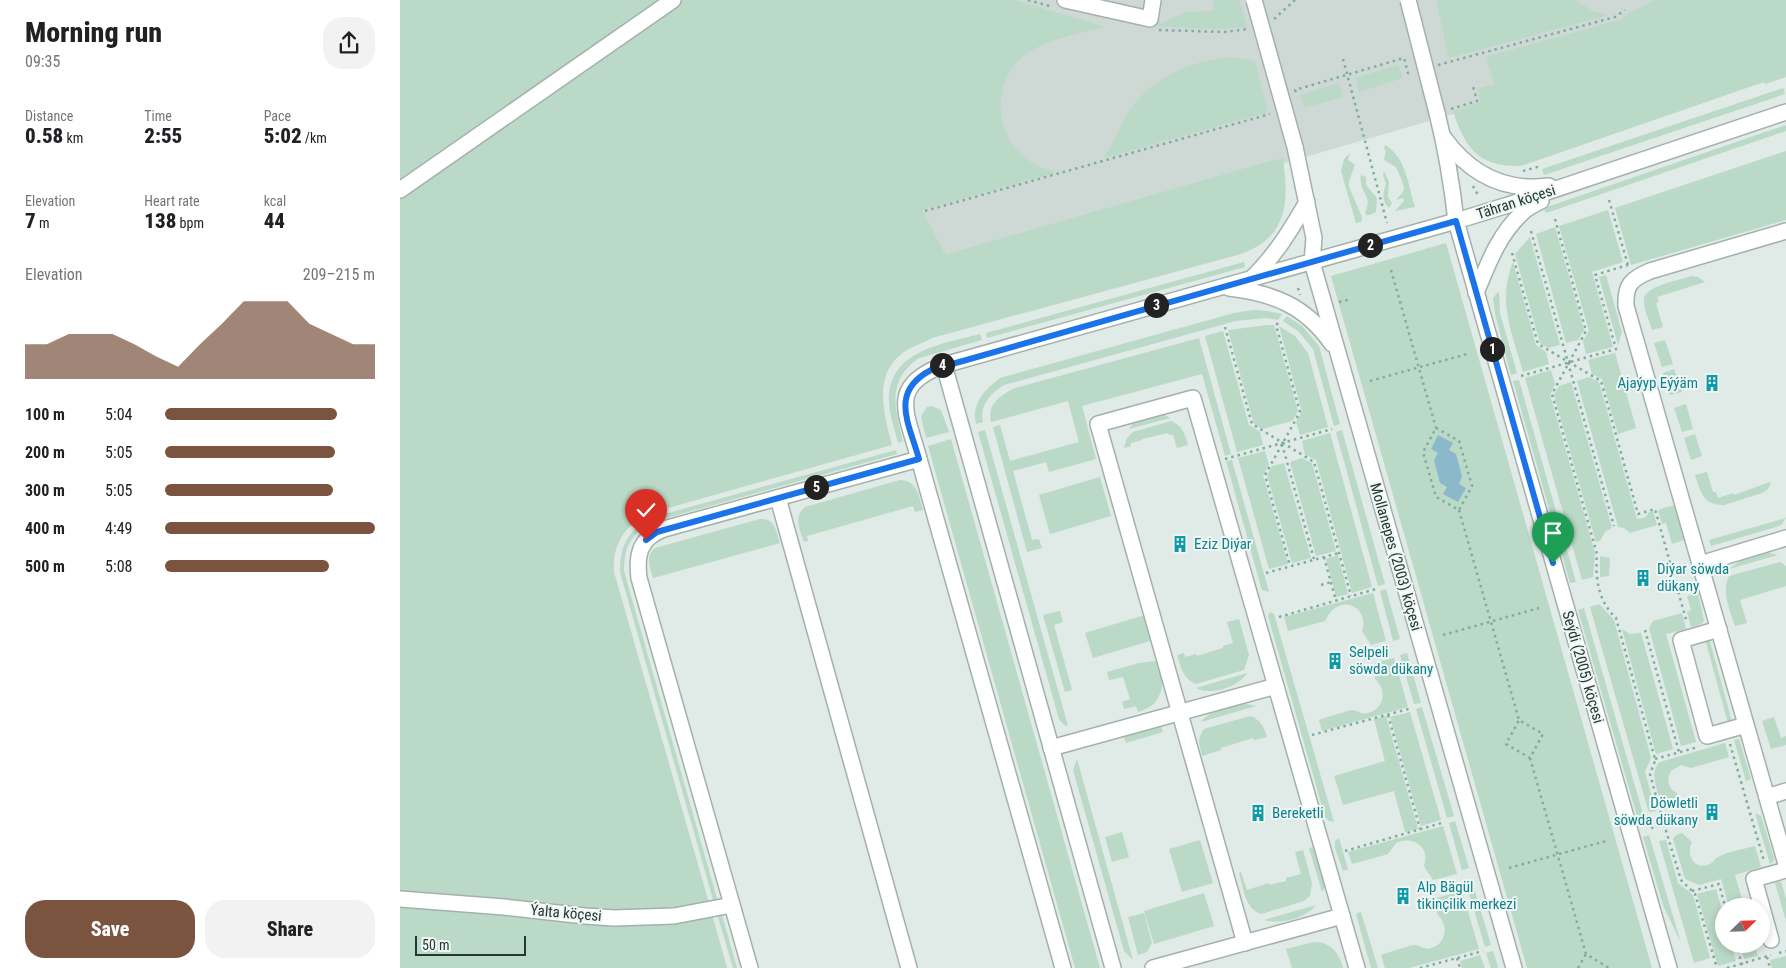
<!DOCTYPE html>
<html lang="en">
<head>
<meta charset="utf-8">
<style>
  body { margin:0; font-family:"Roboto Condensed",sans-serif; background:#f2f2f2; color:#202124; height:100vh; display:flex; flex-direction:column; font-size:19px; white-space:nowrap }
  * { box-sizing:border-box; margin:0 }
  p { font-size:16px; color:#757577 }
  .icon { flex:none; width:28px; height:28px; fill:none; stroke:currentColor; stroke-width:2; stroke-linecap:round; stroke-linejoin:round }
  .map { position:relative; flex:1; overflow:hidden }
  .side { display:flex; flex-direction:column; background:#fff; width:400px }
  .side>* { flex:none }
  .needle { width:32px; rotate:67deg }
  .tools { position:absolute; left:1315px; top:898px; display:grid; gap:10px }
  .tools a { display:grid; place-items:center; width:55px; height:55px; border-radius:50%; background:#fff; box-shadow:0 2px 8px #0003; font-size:25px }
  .scale { position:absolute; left:15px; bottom:12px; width:111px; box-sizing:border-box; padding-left:5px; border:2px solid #223835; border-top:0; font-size:14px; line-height:18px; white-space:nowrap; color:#223835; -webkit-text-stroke:4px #f0f6f4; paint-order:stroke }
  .pin { position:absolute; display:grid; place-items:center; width:42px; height:42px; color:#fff; margin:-51px -21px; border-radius:50% 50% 50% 0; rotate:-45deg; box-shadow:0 0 5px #0007 }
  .pin .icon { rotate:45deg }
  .km { position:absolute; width:25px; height:25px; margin:-12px; border-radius:50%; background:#222; color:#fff; font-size:14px; line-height:25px; text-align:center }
  .round { display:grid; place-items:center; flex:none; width:52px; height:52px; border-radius:20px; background:#f2f2f2 }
  .headline { display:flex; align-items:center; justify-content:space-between; height:85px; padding:0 25px }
  h1 { font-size:28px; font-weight:800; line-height:38px }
  .figures { display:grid; grid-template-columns:repeat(3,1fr); gap:8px; height:85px; padding:5px 25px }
  .figures div { display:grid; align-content:center }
  .figures b { font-size:21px; font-weight:800 }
  .figures small { font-size:14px; font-weight:400 }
  .figures p { font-size:14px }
  .chart { height:140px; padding:10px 25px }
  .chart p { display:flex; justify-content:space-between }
  .chart svg { width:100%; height:90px; margin-top:5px; fill:#7a543f; opacity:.7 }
  .button { display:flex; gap:10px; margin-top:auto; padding:10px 25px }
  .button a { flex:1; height:58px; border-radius:20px; background:#7a543f; color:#fff; font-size:20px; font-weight:800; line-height:58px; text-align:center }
  .button a+a { background:#f2f2f2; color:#202124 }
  ul { padding:0 25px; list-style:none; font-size:16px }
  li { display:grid; grid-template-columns:80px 60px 1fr; align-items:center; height:38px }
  li i { height:12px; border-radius:6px; background:#7a543f }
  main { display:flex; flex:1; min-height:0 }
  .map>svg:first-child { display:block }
</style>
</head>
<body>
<main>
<section class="side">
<div class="headline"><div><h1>Morning run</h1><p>09:35</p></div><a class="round"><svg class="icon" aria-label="share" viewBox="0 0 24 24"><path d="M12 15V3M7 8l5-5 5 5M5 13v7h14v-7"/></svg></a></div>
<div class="figures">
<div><p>Distance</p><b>0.58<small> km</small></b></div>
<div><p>Time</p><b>2:55</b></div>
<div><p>Pace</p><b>5:02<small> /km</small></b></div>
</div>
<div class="figures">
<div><p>Elevation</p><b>7<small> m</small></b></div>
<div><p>Heart rate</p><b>138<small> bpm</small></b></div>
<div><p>kcal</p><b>44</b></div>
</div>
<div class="chart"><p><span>Elevation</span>209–215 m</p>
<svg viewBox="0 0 160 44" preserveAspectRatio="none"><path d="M0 44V27L10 27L20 22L30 22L40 22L50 27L60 33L70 38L80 27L90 17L100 6L110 6L120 6L130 17L140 22L150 27L160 27V44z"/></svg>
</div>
<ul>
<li><b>100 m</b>5:04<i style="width:82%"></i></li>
<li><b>200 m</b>5:05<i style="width:81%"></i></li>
<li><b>300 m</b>5:05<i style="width:80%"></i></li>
<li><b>400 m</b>4:49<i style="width:100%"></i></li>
<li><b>500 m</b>5:08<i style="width:78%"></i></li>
</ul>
<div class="button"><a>Save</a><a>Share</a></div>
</section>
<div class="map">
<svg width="1386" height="968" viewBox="0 0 1386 968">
  <rect width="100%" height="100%" fill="#e0eae6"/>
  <path fill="#ced9d5" d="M346,0H1350L1342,30L562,257L425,225Z"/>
  <g fill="#bad9c6">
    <path d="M0,0H614L706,27C680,33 641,40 620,59C583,96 601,160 653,171L655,173L522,210L544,252L547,254L874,160L883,159C889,202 888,237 841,254L532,338C523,343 513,346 504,352C472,375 484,413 492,445L247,514C224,527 212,545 214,572L309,903C206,920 102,904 0,895Z"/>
    <path d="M813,0H839L847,27L813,29L755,26V23H763L785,12L813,11Z"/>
    <path d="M1036,0H1176L1192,11L1209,15L1049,58Z"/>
    <path d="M1253,0H1386V77L1365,84L1364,82L1121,166C1078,167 1065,148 1053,111L1081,102L1077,89L1094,84L1086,57L1222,19C1230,10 1243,8 1253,0Z"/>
    <path d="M833,57L855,61L868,112L704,158V156C714,145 717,132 724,119C747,79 789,60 833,57Z"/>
    <path d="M998,65L1003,78L959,92L955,78Z"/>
    <path d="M939,83L943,97L904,108L900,95Z"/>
    <path d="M1383,88L1385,94L1144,175L1142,169Z"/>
    <path d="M1386,125V131L1146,213L1144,208Z"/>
    <path d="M985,145C1006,157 1008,185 1015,207L995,211L1004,201L1003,198L996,200L1003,192L1004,188L1001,178L996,167L984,160L986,150L984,149Z"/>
    <path d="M1386,151V220L1231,265L1215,208Z"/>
    <path d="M950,153L948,160L955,165L949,181V187L962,217L961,222L956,223L941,171L944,159Z"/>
    <path d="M984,171L989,182L988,197L992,203L989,208C981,200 983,193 986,184L983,175Z"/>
    <path d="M961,175L966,177V185L977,198L976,212L970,215H966L965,212C974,196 958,192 961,175Z"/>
    <path d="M1208,210L1223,262L1192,272L1213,347L1186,354L1183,341L1189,331L1159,226Z"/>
    <path d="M1155,227L1184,330L1178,340L1166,343L1136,234Z"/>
    <path d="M1130,237L1160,345L1148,348L1140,343L1115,254Z"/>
    <path d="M1046,243L1252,968H1127L931,276Z"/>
    <path d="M844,262L845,267L587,338L586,333Z"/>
    <path d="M1113,262L1136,345L1146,352L1149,364L1123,372C1112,331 1097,304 1113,262Z"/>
    <path d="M1206,275L1222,332L1218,345L1199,277Z"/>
    <path d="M1292,276L1298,277L1305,282L1257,297L1259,302L1256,303L1263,327L1252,330C1250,321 1243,309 1244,299C1245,286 1280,280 1292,276Z"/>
    <path d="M1099,291L1100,313L1117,373L1111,375L1095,314L1093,298Z"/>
    <path d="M853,310L867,311L882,314L878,320L866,318L836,321L604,385C591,393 579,405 583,422L576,424C571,404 585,389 600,378L834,313Z"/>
    <path d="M887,316L903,327L919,346L940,424L934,426L913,349L899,332L883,321Z"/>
    <path d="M868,325H874L898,411L892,421L862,429L854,424L828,330Z"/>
    <path d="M879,326L895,336L908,353L928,427L900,435L896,422L902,412Z"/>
    <path d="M823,331L849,425L860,432L863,445L837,452L805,336Z"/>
    <path d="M580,334L582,340L519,358C486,381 495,407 503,441L498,443C495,429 489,415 489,401C488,350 543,344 580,334Z"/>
    <path d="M799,338L831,454L825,456L802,374L682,406L696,459L649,472L646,462L613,471L632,540L639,539L642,548L627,552L593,427L600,425L610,461L679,442L668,401L591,422C587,403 601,395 615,388Z"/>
    <path d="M1265,340L1273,364L1262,367L1254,343Z"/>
    <path d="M1215,353L1236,428L1218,434L1202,379L1192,374L1188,360Z"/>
    <path d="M1274,369L1282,392L1270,395L1263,373Z"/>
    <path d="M1151,370L1155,384L1150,395L1195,553L1193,577L1182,580L1125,378Z"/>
    <path d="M1189,377L1199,382L1237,519L1246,517L1248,513L1253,511L1257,525L1230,533L1224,528L1218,527L1177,381Z"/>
    <path d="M1119,380L1176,582L1170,583L1113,381Z"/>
    <path d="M1171,382L1212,528L1205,532L1200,541L1196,542L1154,395L1159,386Z"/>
    <path d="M1286,404L1293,429L1282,432L1274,408Z"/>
    <path d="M532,406L541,410L549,432L526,438L521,416L527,407Z"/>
    <path d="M763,414L770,418L729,429C736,417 751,417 763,414Z"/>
    <path d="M771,421C782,425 785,434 788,445L777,448L773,435H769L768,433L742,439V440L731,443V446L724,448L727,438L733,432Z"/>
    <path d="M585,430L668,726L664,725L659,719L578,432Z"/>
    <path d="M942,430L985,584L978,586L936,432Z"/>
    <path d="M930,433L972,587L952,593L916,460L905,455L902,441Z"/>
    <path d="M1295,434L1302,456L1291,460L1284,438Z"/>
    <path d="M551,439L700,968H675L528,446Z"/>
    <path d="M496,450L497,454L252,522C231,534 224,547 224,571L318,902L314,903L220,572C220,546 227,532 250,518Z"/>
    <path d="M865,451L869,465L863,475L888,564L869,569L838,458Z"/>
    <path d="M902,458L912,463L936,551L916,556L890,462Z"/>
    <path d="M832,460L869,592L862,590L861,587L826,461Z"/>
    <path d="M884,463L911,558L892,563L867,475L872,466Z"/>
    <path d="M1307,472L1313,492H1316L1318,498L1333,493L1334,495L1370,482L1371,483L1368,489L1362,493L1324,505C1303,505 1301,493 1295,475Z"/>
    <path d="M700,477L711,516L650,534L639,495Z"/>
    <path d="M500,480C517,480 519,496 523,510L515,512L513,506L407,536L408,541L404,542C400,530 393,517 405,507Z"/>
    <path d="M1274,505L1284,540L1272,544L1266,523L1262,524L1258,510Z"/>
    <path d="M1386,518L1381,525L1376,527L1311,546L1309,540Z"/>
    <path d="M360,519C375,518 376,531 380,543L253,578C250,566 245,556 255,548Z"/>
    <path d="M1366,552L1378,555L1329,569L1340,561Z"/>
    <path d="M938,555L948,594L936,597L926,559Z"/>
    <path d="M1200,556L1210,558L1209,576L1200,577Z"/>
    <path d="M1380,562L1386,566V586L1340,600L1347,623L1335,626C1330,610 1321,592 1329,576Z"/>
    <path d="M986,589L1000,639L993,641L980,591Z"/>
    <path d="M973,593L986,641L971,645L962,631C971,608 939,590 925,621L888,631L884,617Z"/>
    <path d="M1298,593L1304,621L1301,624L1291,627L1287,612L1291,610L1287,596Z"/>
    <path d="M1199,604L1214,620L1251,758L1245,772L1256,811L1250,812L1248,810L1190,607Z"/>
    <path d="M1184,608L1245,821L1239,823L1178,610Z"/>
    <path d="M660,611L663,622L654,625L672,690L665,692L643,615Z"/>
    <path d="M870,612L874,614L934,822L929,821L925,817L868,616Z"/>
    <path d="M1282,613L1286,629L1266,634L1296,742L1281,746L1249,628L1253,621Z"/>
    <path d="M745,615L753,640L693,658L685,633Z"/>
    <path d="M839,619L849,655L844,670L796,684C783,679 781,667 777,655L784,653L785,657L796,654L797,656L823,648V646L833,643L827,622Z"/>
    <path d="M1222,629L1230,634L1241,633L1273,749L1256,754Z"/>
    <path d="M1309,638L1332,722L1328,723L1305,639Z"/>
    <path d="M1007,653L1021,703L1014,704L1000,655Z"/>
    <path d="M994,658L1008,707L922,731L919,720C925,718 949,710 953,710C959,711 962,715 968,713C985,709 987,689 975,679V663Z"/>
    <path d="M755,661C767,671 764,696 752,705C748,709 742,710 738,712L736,706L724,709L722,702L730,699L723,677L709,680L707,672L739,663Z"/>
    <path d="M847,673C839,687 809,696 796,688Z"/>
    <path d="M846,704L856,706L801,722C810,710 831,705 846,704Z"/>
    <path d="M1022,707L1054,816L1047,818L1016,709Z"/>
    <path d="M1010,712L1041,820L1021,826L990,717Z"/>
    <path d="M850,716C860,719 864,727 867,737L854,740L853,738L821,748V750L802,756L799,742L800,736L804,729Z"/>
    <path d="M986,716L1018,829L1005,832L994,791L943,805L934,776L985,761L974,719Z"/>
    <path d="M1374,717L1381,738L1386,736V745L1371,749L1362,721Z"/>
    <path d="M761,726L763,732L726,743L724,737Z"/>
    <path d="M1339,739L1351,779L1346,781L1334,740Z"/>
    <path d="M1325,743L1329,757L1291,768L1281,765L1271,771C1266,780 1268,788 1277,793L1274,807L1264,810C1260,796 1247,773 1260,762Z"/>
    <path d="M677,759L733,960L724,951L673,770Z"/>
    <path d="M1355,813L1361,816L1374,858L1373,862L1370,864Z"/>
    <path d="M1055,821L1069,868L1062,870L1049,823Z"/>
    <path d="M1043,826L1057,874L1033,880L1024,866C1031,847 1013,835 996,843L988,854L952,864L948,852Z"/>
    <path d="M722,832L729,857L712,862L705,837Z"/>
    <path d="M1282,833L1292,842C1286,854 1293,869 1307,865C1313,864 1315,858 1320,856C1330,851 1344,849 1355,846L1361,867L1335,875L1344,906H1329L1321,879L1299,885L1285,879L1273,839L1276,835Z"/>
    <path d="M1249,835L1281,943L1263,905L1243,837Z"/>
    <path d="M939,838L948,869L943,871L935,848V841Z"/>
    <path d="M800,840L813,883L782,892L769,849Z"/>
    <path d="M1266,840L1278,883L1293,895L1310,958L1294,963L1259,841Z"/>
    <path d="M914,847L924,881L925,887L922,892L909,848Z"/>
    <path d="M903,850L912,883L910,896L904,901L861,914C845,909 843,887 839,873L841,872L847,890L869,883V885L886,881V878L901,874L895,852Z"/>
    <path d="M1381,881L1386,899V921L1375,883Z"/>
    <path d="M1074,888L1091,945L1085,947L1068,890Z"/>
    <path d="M1316,889L1324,917V944H1331L1336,961L1318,966L1297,894Z"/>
    <path d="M1062,891L1079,949L1009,968H985L981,955C988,953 1010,945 1015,945C1021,946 1024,950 1031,948C1047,944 1049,924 1037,914V898Z"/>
    <path d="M804,893L814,926L754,944L744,911Z"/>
    <path d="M0,905L267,921L313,918L327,968H0Z"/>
    <path d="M916,905C907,918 879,925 864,920Z"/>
    <path d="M961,912L978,968H971L956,914Z"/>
    <path d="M744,913L752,943L747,952L738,955L728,917Z"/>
    <path d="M322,915L337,968H333L318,917Z"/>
    <path d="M914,942C931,942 939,953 943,968H892L886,949Z"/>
    <path d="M1340,944H1354L1358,956L1344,959Z"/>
    <path d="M1093,951L1098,967V968H1091L1086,953Z"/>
    <path d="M1080,955L1085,968H1062L1060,961Z"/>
    <path d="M1386,956V968H1372L1370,960Z"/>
  </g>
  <path fill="#8bb9cb" d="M1038,435L1053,443L1049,450L1056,454L1062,476L1059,484L1066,488L1058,502L1043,494L1047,487L1040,483L1034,460L1038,453L1031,449Z"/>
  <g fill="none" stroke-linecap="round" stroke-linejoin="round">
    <g stroke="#a3b1ad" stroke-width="18">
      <g id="minor">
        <path d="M665,0L750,19L753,0"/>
        <path d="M1037,113C1046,149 1052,185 1056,221L1269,968"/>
        <path d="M1044,138C1070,174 1104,192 1149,186"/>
        <path d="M895,147L914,238L912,262L1114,968"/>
        <path d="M0,190L273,0"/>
        <path d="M1386,231L1250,271C1231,279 1225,285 1226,306L1386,864"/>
        <path d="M853,277C877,253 890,231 907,202"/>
        <path d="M829,288C873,293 906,306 932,344"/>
        <path d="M1076,293C1088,264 1098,236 1121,214C1126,208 1134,205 1141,201"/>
        <path d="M544,365L713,968"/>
        <path d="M519,459L663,968"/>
        <path d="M378,498L509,968"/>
        <path d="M1300,564L1386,538"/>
        <path d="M1319,629L1281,640L1307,736L1346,725"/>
        <path d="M651,748L876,686"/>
        <path d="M1367,797L1386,791"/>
        <path d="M0,899L104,907L185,916L214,918L274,916L332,905"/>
        <path d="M1371,940L1354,879L1386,870"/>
        <path d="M845,943L698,424L793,398L957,968"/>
        <path d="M350,968L239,578C236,554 240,538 264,529L519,459C507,413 487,386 544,365L1056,221L1108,205L1386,112"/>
        <path d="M753,968L942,916"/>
      </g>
    </g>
    <g stroke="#82aba3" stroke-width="2.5" stroke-dasharray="2.5 4" stroke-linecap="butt">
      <path d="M628,0L653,7"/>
      <path d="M874,19L895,0"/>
      <path d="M759,30L825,32L848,29"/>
      <path d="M943,59L987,223"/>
      <path d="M1038,65L1215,17L1225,10"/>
      <path d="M896,92L895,90L1004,58L1008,73L1011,72"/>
      <path d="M1051,109L1077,101L1073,86"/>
      <path d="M1123,171L1141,166"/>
      <path d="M1073,186L1078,195"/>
      <path d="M1209,200L1228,265"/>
      <path d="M525,211L870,114"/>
      <path d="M1155,219L1186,331L1152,394L1197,554C1195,578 1198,601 1216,618L1255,759V761L1250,774L1260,811L1281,880L1295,894L1317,968"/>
      <path d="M1131,231L1214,526"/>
      <path d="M1112,253L1138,344L1201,381L1238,514L1255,509L1287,623"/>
      <path d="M991,270L1036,428"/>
      <path d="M898,288L900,295"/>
      <path d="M939,302L948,300"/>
      <path d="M878,323L876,325L900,412L865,475L890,566"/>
      <path d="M825,327L852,424L914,462L951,596"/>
      <path d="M1121,376L1216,349L1195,275L1228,265"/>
      <path d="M970,381L1067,354"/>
      <path d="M1036,428L1059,441L1072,486L1059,510L1036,497L1023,452Z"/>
      <path d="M882,444L914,559"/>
      <path d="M825,459L932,429"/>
      <path d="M1059,510L1119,720L1143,734L1130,758L1106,744L1119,720"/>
      <path d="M924,557L936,601"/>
      <path d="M866,573L939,553"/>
      <path d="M921,585L931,582"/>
      <path d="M879,617L976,589"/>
      <path d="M1245,630L1279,752"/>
      <path d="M1043,635L1139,608"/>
      <path d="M988,715L1020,829"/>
      <path d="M912,735L1012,708"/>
      <path d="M1330,744L1364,861"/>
      <path d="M1130,758L1186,954L1209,968"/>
      <path d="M1255,759L1298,747"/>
      <path d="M1251,828L1264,824"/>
      <path d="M945,851L1045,822"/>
      <path d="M1109,868L1206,841"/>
      <path d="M1292,891L1319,884L1325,906"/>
      <path d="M1336,944L1343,968"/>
      <path d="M1379,953L1386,951"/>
      <path d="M1367,957L1370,968"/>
      <path d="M1057,958L1060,968"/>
      <path d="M1020,968L1083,951"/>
      <path d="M1178,968L1186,954"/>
      <path d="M1327,968L1371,955"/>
    </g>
    <use href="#minor" stroke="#fff" stroke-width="15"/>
    <g stroke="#a3b1ad" stroke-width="18" stroke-linecap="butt">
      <g id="minor-bridge">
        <path d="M854,0L895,147"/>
        <path d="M1008,0L1037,113"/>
      </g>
    </g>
    <use href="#minor-bridge" stroke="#fff" stroke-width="15"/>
  </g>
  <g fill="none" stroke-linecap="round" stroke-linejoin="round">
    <g stroke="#fff" stroke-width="10">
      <path id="route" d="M246,540L257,532L264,530L519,459C509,423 489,392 531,370L1056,221L1153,563"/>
    </g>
    <use href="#route" stroke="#1a73e8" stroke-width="6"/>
  </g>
  <defs>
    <g id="building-bare" transform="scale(1.35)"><path d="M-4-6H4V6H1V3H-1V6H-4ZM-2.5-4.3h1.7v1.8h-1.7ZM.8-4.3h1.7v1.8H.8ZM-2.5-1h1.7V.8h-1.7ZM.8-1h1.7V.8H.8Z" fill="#0f9aa8" stroke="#f0f6f4" stroke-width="2.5" paint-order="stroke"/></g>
  </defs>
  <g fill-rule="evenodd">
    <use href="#building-bare" x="1312" y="383"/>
    <use href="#building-bare" x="780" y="544"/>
    <use href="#building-bare" x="1243" y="578"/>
    <use href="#building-bare" x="935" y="661"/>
    <use href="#building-bare" x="1312" y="812"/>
    <use href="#building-bare" x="858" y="813"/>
    <use href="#building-bare" x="1003" y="896"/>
  </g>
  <g text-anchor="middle" stroke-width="4" stroke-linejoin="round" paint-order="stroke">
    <g font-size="15" fill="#223835" stroke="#f0f6f4">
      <text transform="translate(1116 202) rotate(-18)" y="5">Tähran köçesi</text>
      <text transform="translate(996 557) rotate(74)" y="5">Mollanepes (2003) köçesi</text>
      <text transform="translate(1183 667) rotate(74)" y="5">Seýdi (2005) köçesi</text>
      <text transform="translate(166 913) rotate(5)" y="5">Ýalta köçesi</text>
    </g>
    <g font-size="15" fill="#0d838f" stroke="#f0f6f4" text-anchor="start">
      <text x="1298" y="388" text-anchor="end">Ajaýyp Eýýäm</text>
      <text x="794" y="549">Eziz Diýar</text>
      <text x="1257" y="574">Diýar söwda<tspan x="1257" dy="17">dükany</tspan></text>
      <text x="949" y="657">Selpeli<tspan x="949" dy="17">söwda dükany</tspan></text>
      <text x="1298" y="808" text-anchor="end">Döwletli<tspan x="1298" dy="17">söwda dükany</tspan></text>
      <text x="872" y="818">Bereketli</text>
      <text x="1017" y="892">Alp Bägül<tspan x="1017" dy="17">tikinçilik merkezi</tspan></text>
    </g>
  </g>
</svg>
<div class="tools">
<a><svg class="needle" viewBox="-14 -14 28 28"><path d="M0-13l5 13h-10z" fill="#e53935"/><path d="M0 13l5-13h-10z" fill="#757577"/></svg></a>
</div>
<div class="scale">50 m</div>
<div class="pin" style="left:1153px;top:563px;background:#1e9e55"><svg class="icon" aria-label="arrive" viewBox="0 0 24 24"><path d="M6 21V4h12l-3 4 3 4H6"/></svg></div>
<div class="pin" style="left:246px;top:540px;background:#d93025"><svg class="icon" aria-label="check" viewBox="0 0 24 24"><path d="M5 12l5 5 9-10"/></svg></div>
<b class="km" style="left:1092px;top:349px">1</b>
<b class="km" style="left:970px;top:245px">2</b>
<b class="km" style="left:756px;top:305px">3</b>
<b class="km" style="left:542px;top:365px">4</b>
<b class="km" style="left:416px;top:487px">5</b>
</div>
</main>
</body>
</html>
